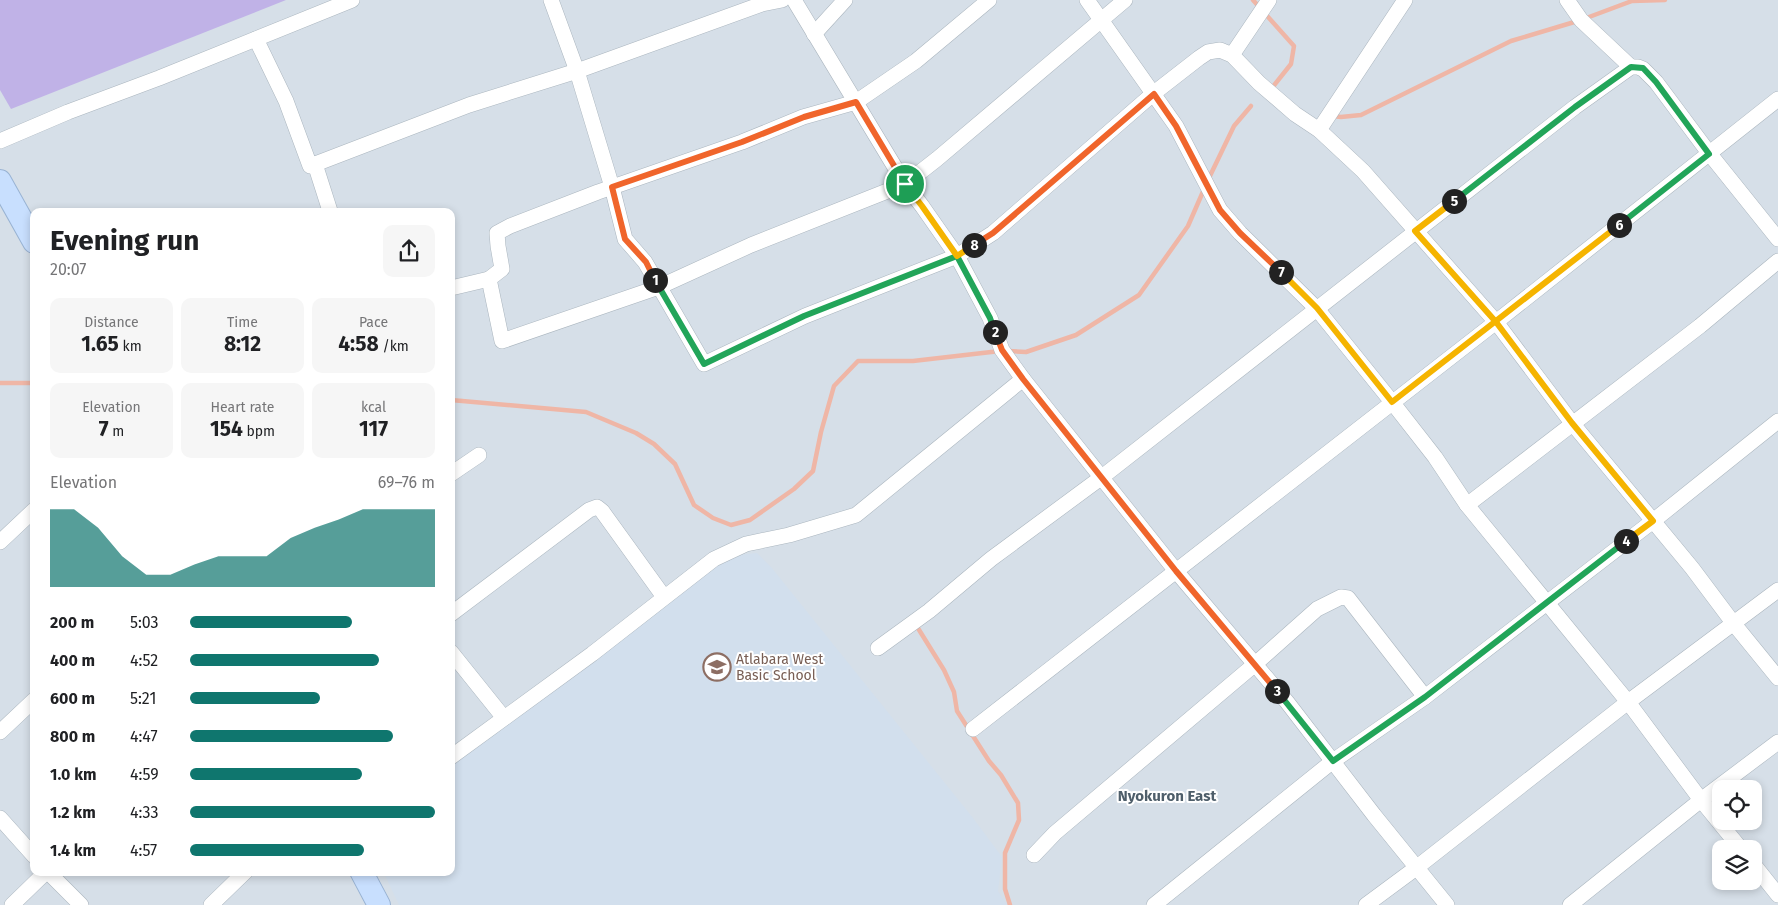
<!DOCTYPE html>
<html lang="en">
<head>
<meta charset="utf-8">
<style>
  body { margin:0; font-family:"Fira Sans",sans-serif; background:#f6f6f6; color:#202124; height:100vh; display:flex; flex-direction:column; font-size:19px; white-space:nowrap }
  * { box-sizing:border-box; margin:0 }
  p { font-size:16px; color:#757577 }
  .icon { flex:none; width:28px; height:28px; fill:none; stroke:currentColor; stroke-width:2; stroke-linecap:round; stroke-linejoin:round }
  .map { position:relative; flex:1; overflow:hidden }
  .side { position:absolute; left:30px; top:208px; width:425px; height:668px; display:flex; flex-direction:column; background:#fff; border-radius:10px; box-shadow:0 2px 8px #0003 }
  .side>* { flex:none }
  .fabs { position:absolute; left:1712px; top:780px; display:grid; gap:10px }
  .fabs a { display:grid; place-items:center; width:50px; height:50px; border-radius:10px; background:#fff; box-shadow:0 2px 8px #0003; font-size:25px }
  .pin { position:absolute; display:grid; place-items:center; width:42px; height:42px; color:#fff; margin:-21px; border:2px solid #fff; border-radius:50%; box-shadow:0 1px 5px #0007 }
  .km { position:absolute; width:25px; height:25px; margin:-12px; border-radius:50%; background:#222; color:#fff; font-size:14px; line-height:25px; text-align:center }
  .round { display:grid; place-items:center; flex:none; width:52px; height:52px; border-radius:10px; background:#f6f6f6 }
  .overview { display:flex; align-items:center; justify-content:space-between; height:85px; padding:0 20px }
  h1 { font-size:28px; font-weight:700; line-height:38px }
  .metrics { display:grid; grid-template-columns:repeat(3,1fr); gap:8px; height:85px; padding:5px 20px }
  .metrics div { display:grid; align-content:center; border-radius:10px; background:#f6f6f6; text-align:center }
  .metrics b { font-size:21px; font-weight:700 }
  .metrics small { font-size:14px; font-weight:400 }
  .metrics p { font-size:14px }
  .chart { height:140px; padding:10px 20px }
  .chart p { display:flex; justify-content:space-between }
  .chart svg { width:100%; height:90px; margin-top:5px; fill:#0f766e; opacity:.7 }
  ul { padding:0 20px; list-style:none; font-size:16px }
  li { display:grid; grid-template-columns:80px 60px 1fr; align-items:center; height:38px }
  li i { height:12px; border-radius:6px; background:#0f766e }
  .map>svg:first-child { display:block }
</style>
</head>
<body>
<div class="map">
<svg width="1778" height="905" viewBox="0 0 1778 905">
  <rect width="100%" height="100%" fill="#e8eef4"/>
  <path fill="#d6dfe8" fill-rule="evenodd" d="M0,0H1778V905H0ZM34,211H451V871H34ZM1721,789H1754V821H1721ZM1721,849H1754V881H1721Z"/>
  <path fill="#d2dfed" d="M757,553L771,567L973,818L1002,857L998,891L1007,905H399L383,871H451V766L712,569L739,555Z"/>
  <path fill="#c0b2e7" d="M0,0H286L11,109L0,90Z"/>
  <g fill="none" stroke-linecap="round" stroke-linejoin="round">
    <g stroke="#efb6a6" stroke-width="4.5">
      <path d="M1253,0L1294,46L1291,64L1271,89"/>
      <path d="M1332,116L1341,117L1361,115L1511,41L1581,20L1632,1L1665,0"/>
      <path d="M1208,180L1234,126L1251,106"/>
      <path d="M1008,351L1026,352L1076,335L1139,295L1188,226L1205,187"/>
      <path d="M0,383H34"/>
      <path d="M451,400L586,412L636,433L654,444L675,464L694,505L713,518L731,525L750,520L794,489L813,471L821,432L834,386L858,361H913L1000,351"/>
      <path d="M916,625L944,670L954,692L957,711L989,761L1001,775L1018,803L1019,820L1005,853V889L1010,905"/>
    </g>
    <g stroke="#abb6bf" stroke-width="16">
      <g id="minor">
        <path d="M551,0L577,71L612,187L625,239L645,262L704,364L805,316L957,256L993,233L1154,93L1199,58L1208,52L1220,50L1232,55L1259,83L1295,114L1319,130L1363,171L1496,322L1572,423L1692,568L1734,624L1778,678"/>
        <path d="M794,0L905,184L922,206L957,256L990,318L1002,350L1023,379L1176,571L1287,702L1374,815L1447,905"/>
        <path d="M989,0L916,61L856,102L803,117L742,142L598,192L510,226L497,233L498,246L502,269L489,279L502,341L659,287L751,245L905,184L937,159L1125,0"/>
        <path d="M1087,0L1176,126L1220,210L1240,233L1317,309L1392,402L1435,457L1467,505L1628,702L1701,800L1741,849"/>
        <path d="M1567,0L1581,20L1631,67"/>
        <path d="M814,34L845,0"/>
        <path d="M256,39L286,101L310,166L469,105L577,71L762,4L782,0"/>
        <path d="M1232,55L1269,0"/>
        <path d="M1319,130L1405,0"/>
        <path d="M0,141L68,112L159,78L352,0"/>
        <path d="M315,164L330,211"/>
        <path d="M451,288L489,279"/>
        <path d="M451,474L479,455"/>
        <path d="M1467,505L1700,326L1778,261"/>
        <path d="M0,542L34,510"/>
        <path d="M451,614L589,510L597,507L602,511L664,597"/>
        <path d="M878,648L929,611L991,559L1102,477L1575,107L1631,67H1638L1643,69L1656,82L1709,153L1778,239"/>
        <path d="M451,652L504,718"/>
        <path d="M973,729L1496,322L1778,99"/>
        <path d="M0,732L34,700"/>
        <path d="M451,757L592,654L714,559L746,544L789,535L856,515L1023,379"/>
        <path d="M0,818L34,856"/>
        <path d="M1034,855L1055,833L1254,665L1317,609L1341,597L1348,598L1425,697"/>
        <path d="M1754,865L1778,895"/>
        <path d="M47,871L81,905"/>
        <path d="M12,905L47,871"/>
        <path d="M211,905L246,871"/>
        <path d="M1154,905L1333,761L1425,697L1653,521L1778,421"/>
        <path d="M1366,905L1416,868L1628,702L1778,590"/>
        <path d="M1570,905L1701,800L1778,742"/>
      </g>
    </g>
    <g stroke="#99b3d3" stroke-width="24">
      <g id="secondary">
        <path d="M0,181L34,242"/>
        <path d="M361,871L379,905"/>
      </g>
    </g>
    <use href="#minor" stroke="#fff" stroke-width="15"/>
    <use href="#secondary" stroke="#c8dffe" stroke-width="22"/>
  </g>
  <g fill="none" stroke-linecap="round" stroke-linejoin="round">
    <g stroke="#fff" stroke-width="10">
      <path id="split-1" d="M655,280L646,262L625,239L612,187L742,142L804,117L856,102L905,184"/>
    </g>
    <g stroke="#fff" stroke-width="10">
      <path id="split-2" d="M655,280L704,364L804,316L957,256L990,318L995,332"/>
    </g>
    <g stroke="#fff" stroke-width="10">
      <path id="split-3" d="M995,332L1002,350L1023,379L1176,571L1277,691"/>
    </g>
    <g stroke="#fff" stroke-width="10">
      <path id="split-4" d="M1277,691L1333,761L1425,697L1626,541"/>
    </g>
    <g stroke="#fff" stroke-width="10">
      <path id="split-5" d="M1454,201L1415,231L1496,322L1572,423L1653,521L1626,541"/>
    </g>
    <g stroke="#fff" stroke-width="10">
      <path id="split-6" d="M1454,201L1575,107L1631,67L1643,68L1656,82L1709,154L1619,225"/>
    </g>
    <g stroke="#fff" stroke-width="10">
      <path id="split-7" d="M1281,272L1317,308L1392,402L1619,225"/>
    </g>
    <g stroke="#fff" stroke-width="10">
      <path id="split-8" d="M974,245L993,233L1154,94L1176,126L1220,210L1240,233L1281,272"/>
    </g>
    <g stroke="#fff" stroke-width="10">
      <path id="split-9" d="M905,184L922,206L957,256L974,245"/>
    </g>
    <use href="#split-1" stroke="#f0652b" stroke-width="6"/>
    <use href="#split-2" stroke="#22a559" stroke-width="6"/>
    <use href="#split-3" stroke="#f0652b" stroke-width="6"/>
    <use href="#split-4" stroke="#22a559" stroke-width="6"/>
    <use href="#split-5" stroke="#f5b400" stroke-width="6"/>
    <use href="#split-6" stroke="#22a559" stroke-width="6"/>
    <use href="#split-7" stroke="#f5b400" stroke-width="6"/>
    <use href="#split-8" stroke="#f0652b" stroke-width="6"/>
    <use href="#split-9" stroke="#f5b400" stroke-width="6"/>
  </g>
  <defs>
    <g id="school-ring" transform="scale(1.4375)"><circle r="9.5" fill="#fff" stroke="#8d6e63" stroke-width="1.5"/><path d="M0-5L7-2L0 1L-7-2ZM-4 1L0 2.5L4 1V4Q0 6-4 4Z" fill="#8d6e63"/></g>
  </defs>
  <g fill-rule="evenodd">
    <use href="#school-ring" x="717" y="667"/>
  </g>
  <g text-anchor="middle" stroke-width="4" stroke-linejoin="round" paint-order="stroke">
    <g font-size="14" fill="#785e54" stroke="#fff" text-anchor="start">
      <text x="736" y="664">Atlabara West<tspan x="736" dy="16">Basic School</tspan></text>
    </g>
    <g font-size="15" font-weight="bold" fill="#4e5e6a" stroke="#fff">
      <text x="1167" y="801">Nyokuron East</text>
    </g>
  </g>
</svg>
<div class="fabs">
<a><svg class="icon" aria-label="locate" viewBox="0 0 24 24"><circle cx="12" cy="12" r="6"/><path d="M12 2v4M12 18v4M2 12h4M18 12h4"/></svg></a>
<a><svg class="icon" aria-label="layers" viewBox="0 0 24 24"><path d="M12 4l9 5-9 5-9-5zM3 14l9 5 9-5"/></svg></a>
</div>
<div class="pin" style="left:905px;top:184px;background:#1e9e55"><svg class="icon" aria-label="arrive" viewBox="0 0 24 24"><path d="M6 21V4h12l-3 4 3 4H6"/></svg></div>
<b class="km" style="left:655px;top:280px">1</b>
<b class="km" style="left:995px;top:332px">2</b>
<b class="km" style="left:1277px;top:691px">3</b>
<b class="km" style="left:1626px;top:541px">4</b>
<b class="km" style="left:1454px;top:201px">5</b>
<b class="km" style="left:1619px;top:225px">6</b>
<b class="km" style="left:1281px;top:272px">7</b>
<b class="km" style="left:974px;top:245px">8</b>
<section class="side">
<div class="overview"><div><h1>Evening run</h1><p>20:07</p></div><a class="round"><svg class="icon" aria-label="share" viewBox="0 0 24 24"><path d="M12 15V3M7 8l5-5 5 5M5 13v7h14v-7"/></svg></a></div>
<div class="metrics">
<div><p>Distance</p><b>1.65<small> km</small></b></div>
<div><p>Time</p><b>8:12</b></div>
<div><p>Pace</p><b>4:58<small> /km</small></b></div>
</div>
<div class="metrics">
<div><p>Elevation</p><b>7<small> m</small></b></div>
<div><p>Heart rate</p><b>154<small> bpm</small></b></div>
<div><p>kcal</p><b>117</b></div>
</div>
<div class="chart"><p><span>Elevation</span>69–76 m</p>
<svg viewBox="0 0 160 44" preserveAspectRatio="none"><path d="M0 44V6L10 6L20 15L30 29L40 38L50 38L60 33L70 29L80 29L90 29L100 20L110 15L120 11L130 6L140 6L150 6L160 6V44z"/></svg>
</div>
<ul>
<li><b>200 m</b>5:03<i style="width:66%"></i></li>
<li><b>400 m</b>4:52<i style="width:77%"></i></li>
<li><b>600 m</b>5:21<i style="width:53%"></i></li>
<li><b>800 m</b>4:47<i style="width:83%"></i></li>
<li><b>1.0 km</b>4:59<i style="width:70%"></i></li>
<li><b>1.2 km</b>4:33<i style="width:100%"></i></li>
<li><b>1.4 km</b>4:57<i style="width:71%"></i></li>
</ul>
</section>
</div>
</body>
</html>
